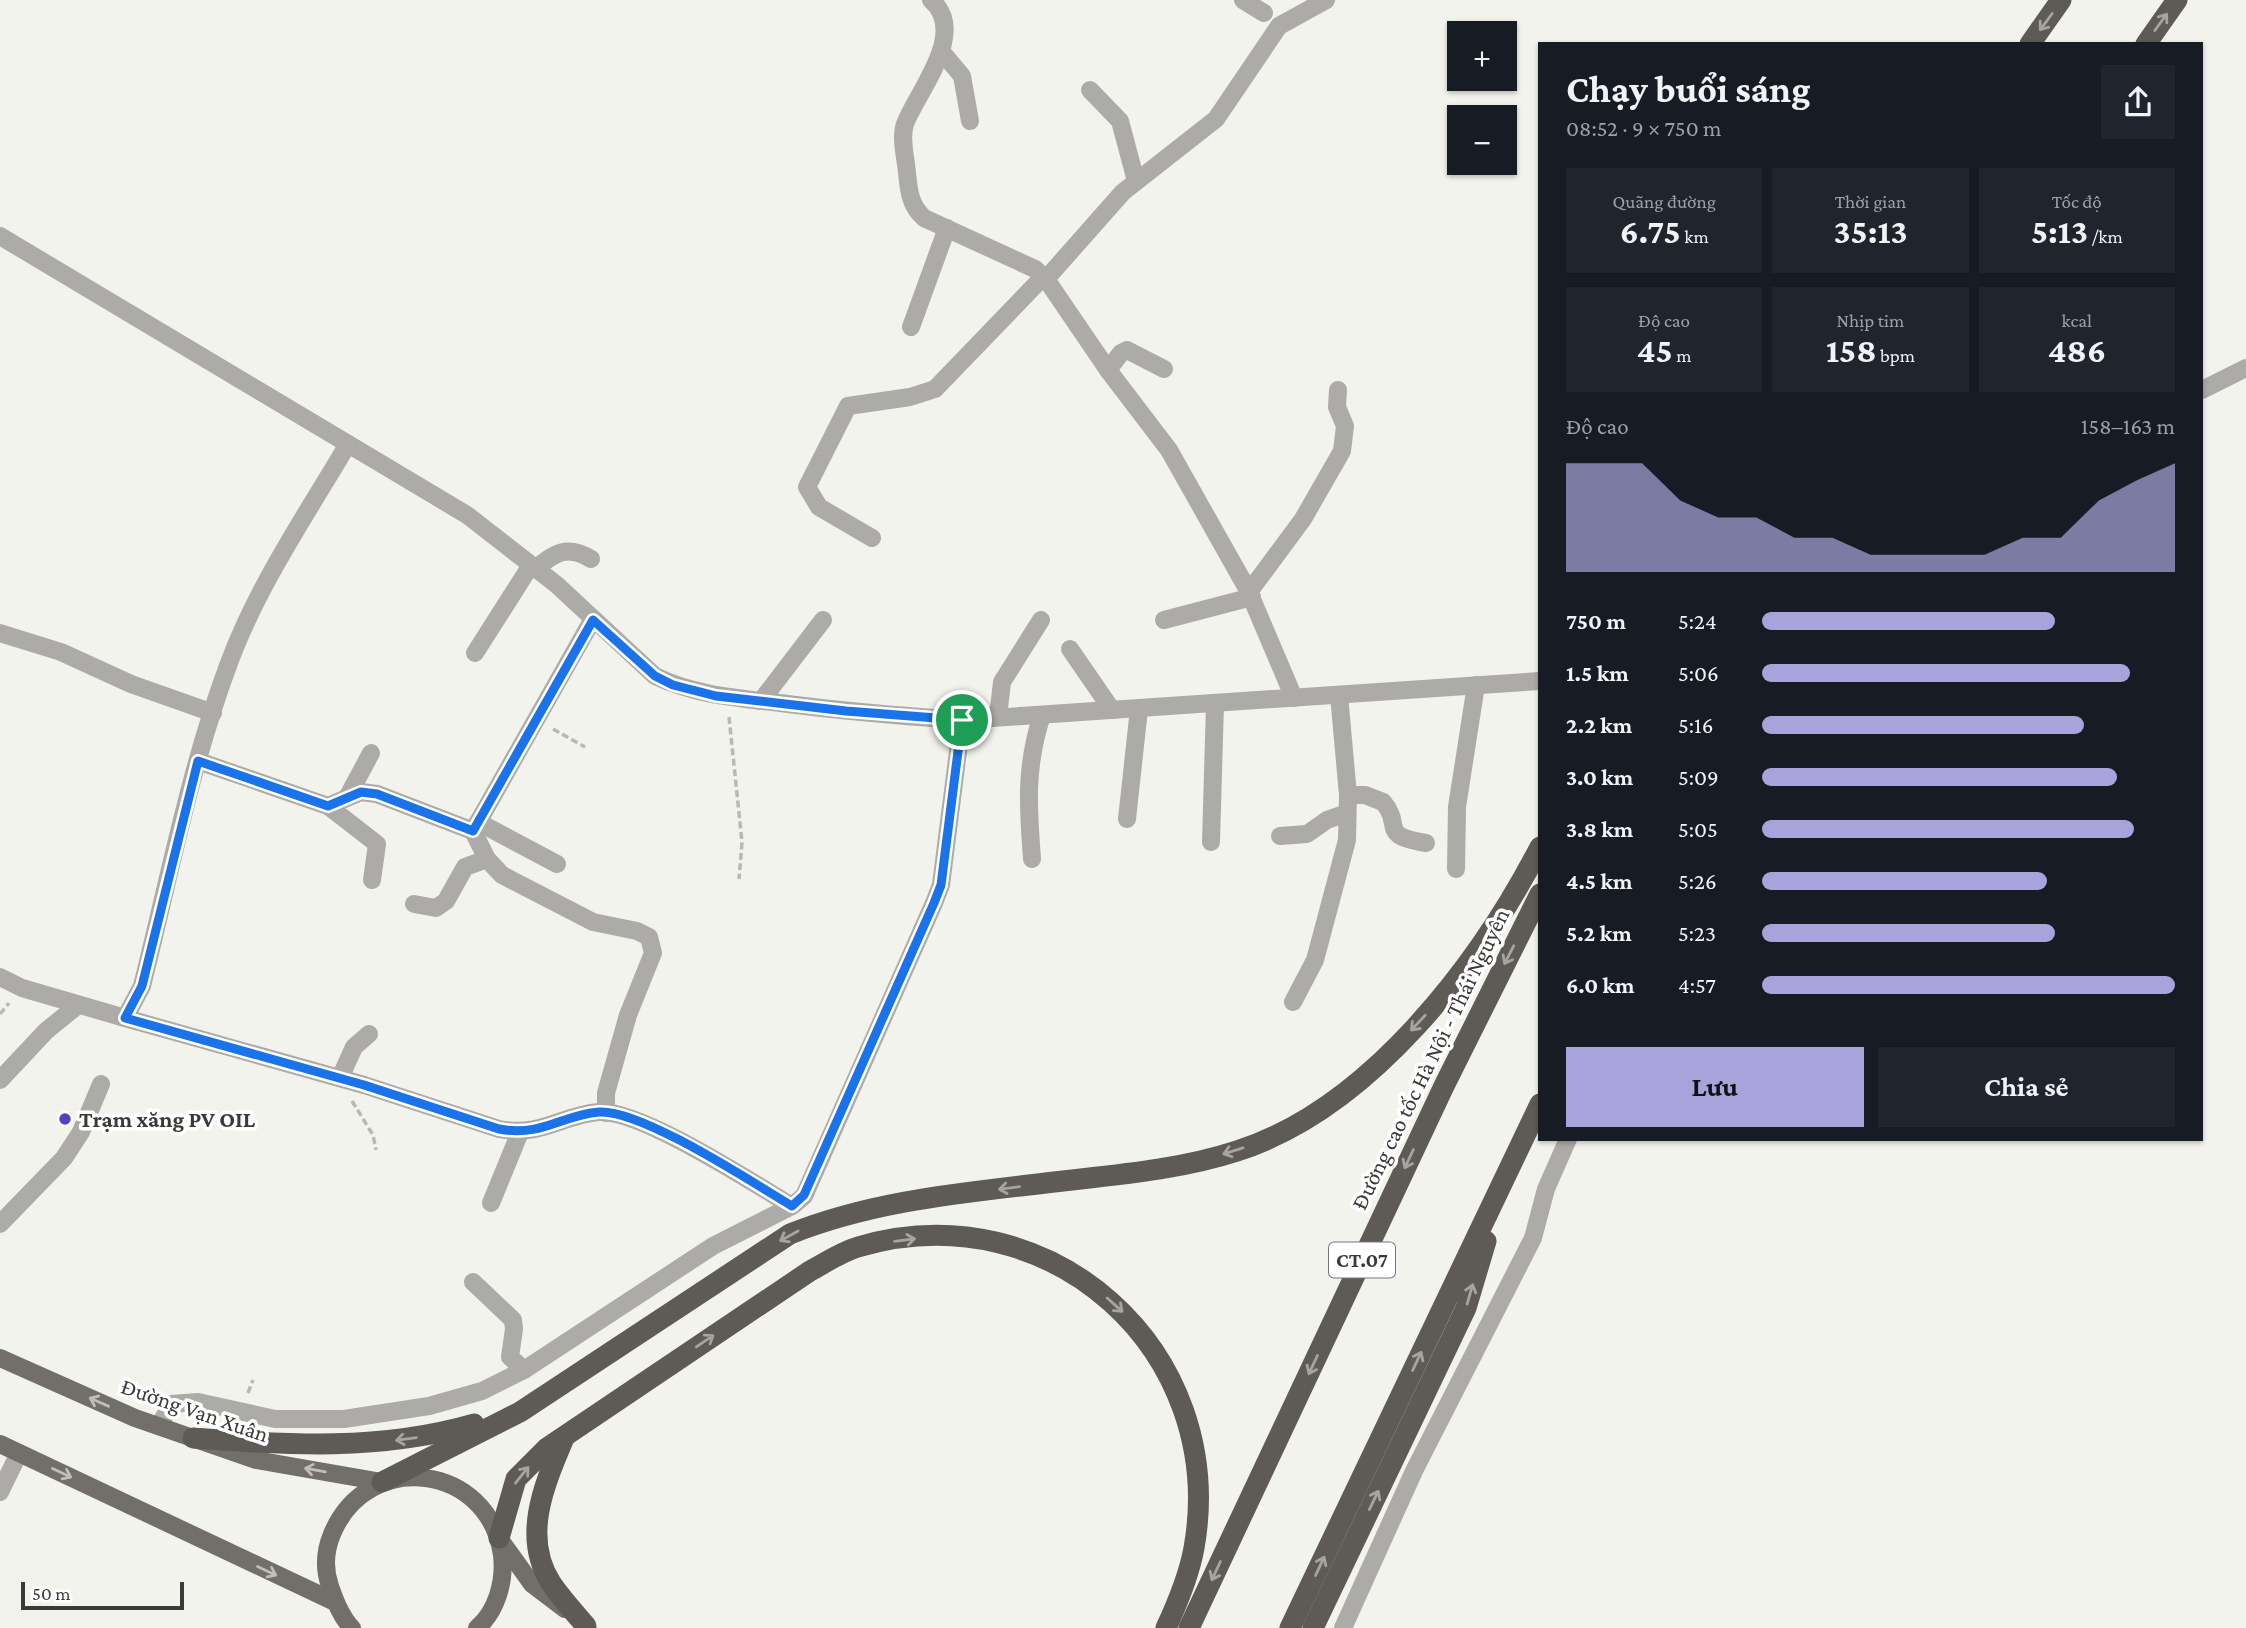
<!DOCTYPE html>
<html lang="vi">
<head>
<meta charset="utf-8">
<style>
  body { margin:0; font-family:"Crimson Pro",serif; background:#20242c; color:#f1f3f6; height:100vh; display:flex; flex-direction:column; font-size:26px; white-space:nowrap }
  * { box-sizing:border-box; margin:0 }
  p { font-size:23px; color:#9ea1a6 }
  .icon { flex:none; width:38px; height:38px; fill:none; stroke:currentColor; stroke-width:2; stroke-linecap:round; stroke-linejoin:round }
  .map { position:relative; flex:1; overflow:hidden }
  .drawer { position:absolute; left:1538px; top:42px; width:665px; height:1099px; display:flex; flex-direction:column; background:#171b24; border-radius:0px; box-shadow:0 2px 5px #0004 }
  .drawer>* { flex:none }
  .tools { position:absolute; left:1447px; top:21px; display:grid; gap:14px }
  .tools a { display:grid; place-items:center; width:70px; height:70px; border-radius:0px; background:#171b24; box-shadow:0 2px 5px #0004; font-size:35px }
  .scale { position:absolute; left:21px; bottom:18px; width:163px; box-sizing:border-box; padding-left:7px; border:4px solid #3a3b38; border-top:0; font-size:19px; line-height:24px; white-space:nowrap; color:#3a3b38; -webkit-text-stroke:5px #fff; paint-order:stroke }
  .pin { position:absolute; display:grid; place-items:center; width:60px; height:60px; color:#fff; margin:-30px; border:4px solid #fff; border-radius:50%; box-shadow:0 2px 7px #0007 }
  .round { display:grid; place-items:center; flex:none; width:74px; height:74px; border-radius:0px; background:#20242c }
  .headline { display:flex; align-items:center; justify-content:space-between; height:119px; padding:0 28px }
  h1 { font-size:38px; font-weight:700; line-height:52px }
  .stats { display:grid; grid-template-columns:repeat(3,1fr); gap:10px; height:119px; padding:7px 28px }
  .stats div { display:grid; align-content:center; border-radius:0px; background:#20242c; text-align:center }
  .stats b { font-size:35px; font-weight:700 }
  .stats small { font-size:19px; font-weight:400 }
  .stats p { font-size:19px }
  .chart { height:196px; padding:14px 28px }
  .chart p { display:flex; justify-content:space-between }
  .chart svg { width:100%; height:126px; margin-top:7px; fill:#a8a4db; opacity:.7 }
  .button { display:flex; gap:14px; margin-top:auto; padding:14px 28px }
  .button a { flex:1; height:80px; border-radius:0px; background:#a8a4db; color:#111; font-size:28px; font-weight:700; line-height:80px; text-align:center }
  .button a+a { background:#20242c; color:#f1f3f6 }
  ul { padding:0 28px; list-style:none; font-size:23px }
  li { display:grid; grid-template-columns:112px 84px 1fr; align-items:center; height:52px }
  li i { height:18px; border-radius:9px; background:#a8a4db }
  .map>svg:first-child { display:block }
</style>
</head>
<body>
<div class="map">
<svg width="2246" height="1628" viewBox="0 0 2246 1628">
  <rect width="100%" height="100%" fill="#f3f3ed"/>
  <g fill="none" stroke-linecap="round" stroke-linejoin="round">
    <g stroke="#b9b9b4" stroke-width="3.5" stroke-dasharray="7 3.5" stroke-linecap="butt">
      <path d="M729,717L742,842L739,879"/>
      <path d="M553,729L585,747"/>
      <path d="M0,1014L9,1003"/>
      <path d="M352,1101L373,1135L376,1150"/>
      <path d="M248,1393L253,1380"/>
    </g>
    <g stroke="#acaba8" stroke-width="18">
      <path d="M931,0C969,32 917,92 905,124C900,138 906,159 907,173C909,192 910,205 924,218L1035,269L1046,279L1108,370L1169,450L1249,592L1294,698"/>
      <path d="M1243,0L1264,13"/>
      <path d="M941,51L962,76L970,121"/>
      <path d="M1090,90L1120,121L1136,181"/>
      <path d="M0,236L467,515L557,585L655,676C694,695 737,698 780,703C841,711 901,716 962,720L941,885L934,903L804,1196L792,1206L713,1246L524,1370L482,1391L429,1406L344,1419H275L198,1402L171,1404L159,1426"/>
      <path d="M1046,279L1123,192L1216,119L1279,26L1326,0"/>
      <path d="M911,327L947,228"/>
      <path d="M1108,370L1121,353L1127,350L1164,369"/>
      <path d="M2202,390L2246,368"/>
      <path d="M872,538L819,507L807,487L848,406L910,397L935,389L1043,277"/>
      <path d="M535,569C555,553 567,544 591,559"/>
      <path d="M1249,592L1303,519L1342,451L1345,426L1337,407L1338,390"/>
      <path d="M1164,620L1252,597"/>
      <path d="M0,633L61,652L131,684L213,713"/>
      <path d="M1070,649L1112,710"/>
      <path d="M475,653L531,565"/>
      <path d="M761,701L823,620"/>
      <path d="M994,718L999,708L1002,682L1041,620"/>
      <path d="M962,720L1540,681"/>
      <path d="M198,761L328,806L361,792L377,794L473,831L487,859L502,875L593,922L637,931L649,937L653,953L628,1015L606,1093V1113"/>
      <path d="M1348,795H1365L1383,802C1404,826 1377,835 1426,843"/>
      <path d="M348,796L371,753"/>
      <path d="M328,806L377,844L372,880"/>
      <path d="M1127,819L1139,709"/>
      <path d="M478,822L557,864"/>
      <path d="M473,831L593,619"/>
      <path d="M1280,836L1307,834L1327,820L1347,813"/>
      <path d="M1211,842L1215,704"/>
      <path d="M1032,859C1028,806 1025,767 1042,715"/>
      <path d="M1456,869L1457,807L1476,685"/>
      <path d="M414,904L436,908L446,901L465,867L487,859"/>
      <path d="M0,977L22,988L125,1018L142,986C169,879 190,767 229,663C258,585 306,515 348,444"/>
      <path d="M1293,1002L1315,960L1347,840L1348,795L1339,695"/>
      <path d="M125,1018L364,1085L499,1129C543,1137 561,1115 599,1112C640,1109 753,1183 792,1206"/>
      <path d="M340,1078L354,1047L369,1034"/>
      <path d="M0,1080L46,1031L78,1005"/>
      <path d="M491,1203L520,1132"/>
      <path d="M0,1224L64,1158L81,1132L101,1084"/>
      <path d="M473,1282L513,1320L514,1329L510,1357L524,1370"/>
      <path d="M0,1492L19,1453"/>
      <path d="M1343,1628L1414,1471L1533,1238L1546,1189L1568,1139"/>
    </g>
    <g stroke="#726f6b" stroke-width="18">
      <path d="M0,1358L135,1418L256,1460L382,1482"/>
      <path d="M0,1444L335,1602"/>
      <path d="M501,1541L532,1584L565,1609"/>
      <path d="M352,1628C341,1617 335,1601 330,1586C324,1569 325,1551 332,1534C368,1448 489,1464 502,1555C505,1581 497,1611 477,1628"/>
    </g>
    <g stroke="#5e5a55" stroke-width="21">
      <path d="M2030,44L2061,0"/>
      <path d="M2146,44L2177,0"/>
      <path d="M193,1438C288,1445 380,1451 474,1424"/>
      <path d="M564,1438C545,1483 521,1536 551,1583C561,1598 574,1612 586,1626"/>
      <path d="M382,1482L520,1412L790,1234C875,1200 964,1193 1054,1182C1114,1175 1179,1170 1237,1151C1369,1109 1479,965 1540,847"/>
      <path d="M499,1538L516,1479L547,1448L810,1271C825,1263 841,1252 858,1247C1050,1190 1229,1351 1194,1548C1189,1576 1178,1602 1166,1628"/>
      <path d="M1189,1628L1444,1086L1540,894"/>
      <path d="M1290,1628L1540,1104"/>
      <path d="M1313,1628L1466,1308L1486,1241"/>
    </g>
  </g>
  <defs><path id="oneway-shaft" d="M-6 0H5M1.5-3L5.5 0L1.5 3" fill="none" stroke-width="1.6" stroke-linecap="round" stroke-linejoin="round" transform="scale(1.75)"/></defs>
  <g stroke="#a6a4a2">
    <use href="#oneway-shaft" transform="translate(2046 22) rotate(126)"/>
    <use href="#oneway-shaft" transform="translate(2161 22) rotate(-54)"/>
    <use href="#oneway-shaft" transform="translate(1509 955) rotate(117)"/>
    <use href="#oneway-shaft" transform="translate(1418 1023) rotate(133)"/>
    <use href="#oneway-shaft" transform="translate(1233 1151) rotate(163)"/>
    <use href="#oneway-shaft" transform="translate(1409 1159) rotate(115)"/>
    <use href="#oneway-shaft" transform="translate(1009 1188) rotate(173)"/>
    <use href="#oneway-shaft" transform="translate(789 1236) rotate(151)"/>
    <use href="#oneway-shaft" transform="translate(905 1240) rotate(-7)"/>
    <use href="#oneway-shaft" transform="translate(1470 1294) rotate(-74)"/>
    <use href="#oneway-shaft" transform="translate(1115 1305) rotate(42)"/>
    <use href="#oneway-shaft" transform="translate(705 1341) rotate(-34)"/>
    <use href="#oneway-shaft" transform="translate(1417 1361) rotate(-65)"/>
    <use href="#oneway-shaft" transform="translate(1313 1365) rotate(115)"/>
    <use href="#oneway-shaft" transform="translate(406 1439) rotate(172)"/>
    <use href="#oneway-shaft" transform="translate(522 1475) rotate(-51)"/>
    <use href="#oneway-shaft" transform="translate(1374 1500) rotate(-64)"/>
    <use href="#oneway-shaft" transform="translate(1320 1566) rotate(-65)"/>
    <use href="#oneway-shaft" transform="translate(1216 1571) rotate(115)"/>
  </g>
  <g stroke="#c0bebc">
    <use href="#oneway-shaft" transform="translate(99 1402) rotate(-156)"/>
    <use href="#oneway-shaft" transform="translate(315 1470) rotate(-170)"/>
    <use href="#oneway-shaft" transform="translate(62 1473) rotate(25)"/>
    <use href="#oneway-shaft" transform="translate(267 1571) rotate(25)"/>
  </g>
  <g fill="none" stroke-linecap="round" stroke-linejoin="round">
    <g stroke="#fff" stroke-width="14">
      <path id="route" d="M593,620L655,676L673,685L716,696L846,711L962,720L941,885L934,903L804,1195L792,1206C753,1183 641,1109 599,1112C561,1115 543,1137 499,1129L364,1085L125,1018L142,986L198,761L328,806L361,792L377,794L473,831Z"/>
    </g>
    <use href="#route" stroke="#1a73e8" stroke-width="9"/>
  </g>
  <circle fill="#4e44bb" stroke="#fff" stroke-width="2.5" cx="65" cy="1119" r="7"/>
  <g text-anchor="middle" stroke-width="7" stroke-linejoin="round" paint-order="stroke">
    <rect fill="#fff" stroke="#757674" stroke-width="2" x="1329" y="1242.5" width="66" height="35" rx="5"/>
    <g font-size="21" font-weight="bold" fill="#3a3b38">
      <text x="1362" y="1267">CT.07</text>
    </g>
    <g font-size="23" fill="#3a3b38" stroke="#fff">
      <text transform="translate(1430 1059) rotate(-64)" y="8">Đường cao tốc Hà Nội - Thái Nguyên</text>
      <text transform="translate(195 1410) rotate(19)" y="8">Đường Vạn Xuân</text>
    </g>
    <g font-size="23" font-weight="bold" fill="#3a3b38" stroke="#fff" text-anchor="start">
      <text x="79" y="1127">Trạm xăng PV OIL</text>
    </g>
  </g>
</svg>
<div class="tools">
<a>+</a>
<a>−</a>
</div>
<div class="scale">50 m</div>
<div class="pin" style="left:962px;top:720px;background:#1e9e55"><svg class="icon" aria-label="arrive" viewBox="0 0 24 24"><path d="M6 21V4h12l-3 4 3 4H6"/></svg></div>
<section class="drawer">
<div class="headline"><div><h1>Chạy buổi sáng</h1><p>08:52 · 9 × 750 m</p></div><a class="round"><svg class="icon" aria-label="share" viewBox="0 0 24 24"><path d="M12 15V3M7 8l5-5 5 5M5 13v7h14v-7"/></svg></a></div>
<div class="stats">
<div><p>Quãng đường</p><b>6.75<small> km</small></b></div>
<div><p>Thời gian</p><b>35:13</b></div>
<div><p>Tốc độ</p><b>5:13<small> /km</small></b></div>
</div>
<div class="stats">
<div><p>Độ cao</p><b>45<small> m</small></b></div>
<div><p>Nhịp tim</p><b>158<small> bpm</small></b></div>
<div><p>kcal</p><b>486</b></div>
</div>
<div class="chart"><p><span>Độ cao</span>158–163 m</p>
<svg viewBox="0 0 160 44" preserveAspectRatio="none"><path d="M0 44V6L10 6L20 6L30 19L40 25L50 25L60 32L70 32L80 38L90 38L100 38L110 38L120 32L130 32L140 19L150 12L160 6V44z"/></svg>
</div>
<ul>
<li><b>750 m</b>5:24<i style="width:71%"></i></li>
<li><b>1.5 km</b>5:06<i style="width:89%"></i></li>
<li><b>2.2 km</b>5:16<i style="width:78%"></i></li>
<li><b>3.0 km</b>5:09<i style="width:86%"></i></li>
<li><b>3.8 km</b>5:05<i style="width:90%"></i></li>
<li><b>4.5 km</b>5:26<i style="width:69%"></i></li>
<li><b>5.2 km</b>5:23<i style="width:71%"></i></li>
<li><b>6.0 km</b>4:57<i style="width:100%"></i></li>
</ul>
<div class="button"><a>Lưu</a><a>Chia sẻ</a></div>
</section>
</div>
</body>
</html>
